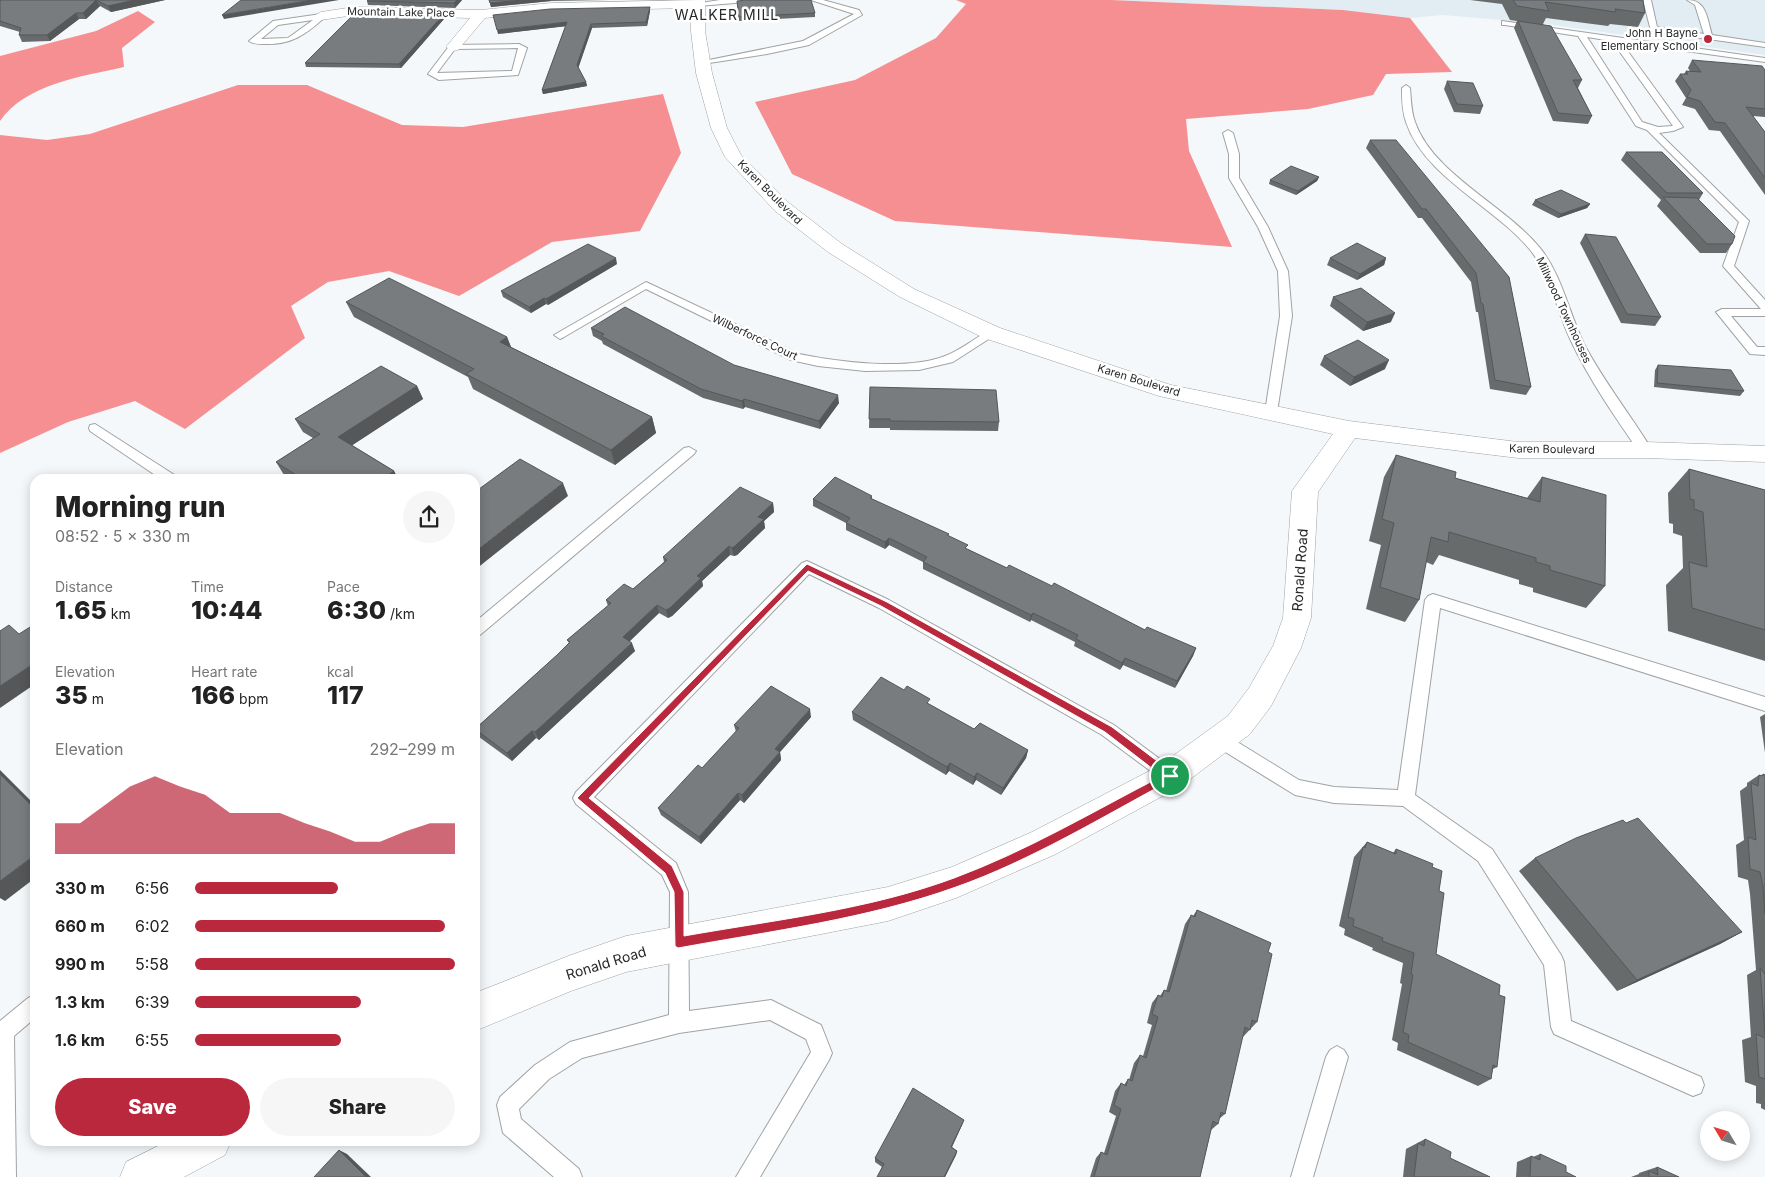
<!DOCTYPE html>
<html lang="en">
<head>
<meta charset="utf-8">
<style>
  body { margin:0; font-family:Inter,sans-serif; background:#f6f6f6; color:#222; height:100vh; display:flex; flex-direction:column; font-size:19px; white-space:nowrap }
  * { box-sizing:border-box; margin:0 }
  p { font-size:16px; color:#767676 }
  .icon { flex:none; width:28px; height:28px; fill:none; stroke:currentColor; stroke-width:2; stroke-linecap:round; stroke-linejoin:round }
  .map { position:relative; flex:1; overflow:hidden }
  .panel { position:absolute; left:30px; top:474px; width:450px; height:672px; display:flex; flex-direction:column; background:#fff; border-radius:15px; box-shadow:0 2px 12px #0003 }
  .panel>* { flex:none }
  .needle { width:32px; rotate:308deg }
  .controls { position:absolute; left:1700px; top:1111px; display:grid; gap:10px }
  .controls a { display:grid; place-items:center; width:50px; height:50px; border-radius:50%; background:#fff; box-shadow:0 2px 12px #0003; font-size:25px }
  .pin { position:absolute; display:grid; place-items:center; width:42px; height:42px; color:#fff; margin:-21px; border:2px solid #fff; border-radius:50%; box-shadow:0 1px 5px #0007 }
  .round { display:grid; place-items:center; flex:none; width:52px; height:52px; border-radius:26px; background:#f6f6f6 }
  .headline { display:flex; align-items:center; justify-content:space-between; height:85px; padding:0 25px }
  h1 { font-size:28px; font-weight:800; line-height:38px }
  .metrics { display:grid; grid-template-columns:repeat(3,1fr); gap:8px; height:85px; padding:5px 25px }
  .metrics div { display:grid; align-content:center }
  .metrics b { font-size:25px; font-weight:800 }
  .metrics small { font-size:14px; font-weight:400 }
  .metrics p { font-size:14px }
  .chart { height:140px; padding:10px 25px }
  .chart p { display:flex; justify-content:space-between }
  .chart svg { width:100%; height:90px; margin-top:5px; fill:#ba283d; opacity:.7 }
  .action { display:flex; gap:10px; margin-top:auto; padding:10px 25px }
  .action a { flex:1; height:58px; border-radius:30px; background:#ba283d; color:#fff; font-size:20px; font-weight:800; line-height:58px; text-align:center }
  .action a+a { background:#f6f6f6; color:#222 }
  ul { padding:0 25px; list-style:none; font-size:16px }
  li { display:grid; grid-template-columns:80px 60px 1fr; align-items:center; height:38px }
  li i { height:12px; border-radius:6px; background:#ba283d }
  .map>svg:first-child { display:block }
</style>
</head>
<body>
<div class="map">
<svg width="1765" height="1177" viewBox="0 0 1765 1177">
  <rect width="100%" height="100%" fill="#f4f8fa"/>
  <path fill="#e2edf3" d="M1111,0H1765V55L1539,23L1442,15L1410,18L1343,10Z"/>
  <g fill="#f58f92">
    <path d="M956,0H1111L1343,10L1410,18L1452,72L1386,74L1373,95L1308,109L1186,119L1189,151L1232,247L895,221L792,174L755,102L855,80L936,38L966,4Z"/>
    <path d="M138,11L155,22L122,48L124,67C84,76 25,84 0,121V56L96,31Z"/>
    <path d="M238,85H307L402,125L463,127L663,94L681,153L640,231L552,242L459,296L389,271L328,282L291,306L305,338L185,429L135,401L68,422L0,453V135L47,140L90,134Z"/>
  </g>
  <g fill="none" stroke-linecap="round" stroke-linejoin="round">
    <g stroke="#9fa3a4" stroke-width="2">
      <g id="lane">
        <path d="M720,0H751L747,2L698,6L694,4Z"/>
        <path d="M811,0H823L859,10L862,15L809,45L767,54L703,64L699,62L803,41L854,14Z"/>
        <path d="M1643,0H1651L1657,27L1704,34L1695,5L1687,0C1707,0 1707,19 1712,35L1765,43V47L1651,31Z"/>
        <path d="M321,14H324V18C305,35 291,45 264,44C258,44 253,44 249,41L273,21ZM313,20L288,38L261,39L278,25Z"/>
        <path d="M1502,21L1765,58V62L1621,42L1683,127L1673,131L1659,133L1749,221L1734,266L1765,300V316H1731L1757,347H1765V355L1750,354L1716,312L1722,309H1761L1723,266L1739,222L1647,130L1636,126L1578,36L1505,25H1502ZM1587,37L1612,41L1673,126L1658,127L1642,122Z"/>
        <path d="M519,44L527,48L518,75L439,80L428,74L450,45ZM518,48L512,71L437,73L455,49Z"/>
        <path d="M1406,85L1410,88C1411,99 1411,111 1415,122C1433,174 1505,205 1540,248C1562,275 1569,313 1584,344C1604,382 1630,414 1652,450L1650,453H1640C1615,417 1590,381 1571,341C1557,312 1551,276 1531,251C1496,207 1424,177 1406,122C1402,111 1402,99 1402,88Z"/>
        <path d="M1228,130L1233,133L1239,154V178L1268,227L1288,271L1292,316L1277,412L1271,416L1265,412L1280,316L1278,271L1258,227L1229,178V154L1223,133Z"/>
        <path d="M646,282L799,354C838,362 907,371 945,356C959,351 974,339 988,331H996L998,333L953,362L919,370L865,371L818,366L791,360L646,289L564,337L560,339L554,335Z"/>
        <path d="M95,424L176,476L178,479H161L90,431L89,428L90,425Z"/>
        <path d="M689,447L696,451L694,454L480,635L475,637V622L684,448Z"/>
        <path d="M807,561L889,600L1114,725L1176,771L1179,776L1176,781L1170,784L1164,781L1102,735L879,608L809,574L594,797L676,863L688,892L689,1011L771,1000L821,1025L832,1053L829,1060L760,1177H736L811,1052L806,1039L770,1020L679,1033L582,1058L549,1079L519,1109L521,1119L579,1169L582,1177H554L503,1133L497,1105L500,1097L535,1065L570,1042L669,1015L670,892L662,875L576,804L573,798L576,792L802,563Z"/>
        <path d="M1433,594L1765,697V711L1440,608L1415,795L1492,849L1561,955L1564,962L1571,1021L1701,1077L1704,1085L1701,1093L1693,1096L1554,1034L1551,1027L1544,965L1478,861L1403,806L1334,803L1295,795L1214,745L1212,740L1214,735L1220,733L1226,735L1299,780L1334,787L1398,790L1425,600L1428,596Z"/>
        <path d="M35,995V1018L14,1036L16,1177H0V1021L28,998Z"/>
        <path d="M1337,1046L1344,1050L1348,1057L1313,1177H1291L1326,1057L1330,1050Z"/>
      </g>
    </g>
    <g stroke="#9fa3a4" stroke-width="1">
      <g id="street">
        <path d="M705,0V31L712,73L727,128L741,155L789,203L842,244L914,289L1000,328L1171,385L1349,421L1518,442H1645L1765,446V462L1645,458H1518L1355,438L1318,492L1311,618L1301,648L1271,706L1250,734L1181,786L1056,854L956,898L888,921L626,972L571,991L475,1031V993L571,955L626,936L888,887L952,867L1032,832L1159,766L1228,716L1249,688L1273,646L1283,618L1292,491L1333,434L1159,396L984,338L900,297L828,252L775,211L725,157L711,128L696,73L691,31V8L551,11L485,18L458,50L453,51L446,47L470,18L354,15L321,20L314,16L321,12L354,7L481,10L551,3Z"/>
        <path d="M168,1141H231L225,1155L184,1177H120L126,1162Z"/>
      </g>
    </g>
    <use href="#lane" fill="#fff" fill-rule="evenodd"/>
    <use href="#street" fill="#fff" fill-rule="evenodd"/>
  </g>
  <g fill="#686b6c">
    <path d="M0,0H165L111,12L100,6L86,19H79L50,41L22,42L19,35L20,32L0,26Z"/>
    <path d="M368,0H462L455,8L368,5L367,1Z"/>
    <path d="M489,0H609L551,1L491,7Z"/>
    <path d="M1470,0H1643L1645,13L1638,27L1610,24L1608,26L1546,18L1543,24L1582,80L1578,88L1592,116L1588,124L1553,121L1514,28L1517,21L1510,20L1502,4Z"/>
    <path d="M737,1L815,13V17L739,21Z"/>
    <path d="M650,7V11L647,26L592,28L578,68L586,82L587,86L543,94L542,90L566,26L498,34Z"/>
    <path d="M444,19L401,68L306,67L305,63Z"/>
    <path d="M1692,60L1765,70V117L1753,116L1765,132V195L1720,131L1709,130L1695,109L1682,105L1686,98L1675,81L1680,74H1684L1686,71H1690L1688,68Z"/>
    <path d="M1447,81L1483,106L1480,114L1454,112L1444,89Z"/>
    <path d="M1370,140L1509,277L1531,387L1526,395L1490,389L1478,312H1476L1471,282L1422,218H1418L1366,148Z"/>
    <path d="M1626,152L1703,193L1699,200L1732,244L1726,253H1700L1657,206L1661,200L1621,160Z"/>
    <path d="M1319,177L1317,181L1296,195L1269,184L1270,180Z"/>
    <path d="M1535,200L1590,204L1587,208L1558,218L1532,205Z"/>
    <path d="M1585,234L1661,317L1655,326L1621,323L1580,243Z"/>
    <path d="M1330,258H1386L1384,265L1357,280L1327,265Z"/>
    <path d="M617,264L548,305L546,304L531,313L503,297L501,291Z"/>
    <path d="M1333,297L1391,322L1363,331L1330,306Z"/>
    <path d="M346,302L507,337L511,347L652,417L656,433L615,465L473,389L468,377L354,317Z"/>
    <path d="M591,328L734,365L839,403L820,429L745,407L743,409L703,398L603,344L602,341L593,336Z"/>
    <path d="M1324,356L1385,369L1350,386L1320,365Z"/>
    <path d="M1658,365L1744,391L1740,396L1654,387L1655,370Z"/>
    <path d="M417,386L423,399L352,445L394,471L398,479H290L284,475L276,462L313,438L303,432L295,419Z"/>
    <path d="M870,387L999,422L998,431L890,430V428H869Z"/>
    <path d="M1396,455L1455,478L1527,498L1542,477L1605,586L1586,608L1533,592V588L1519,584V580L1439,555L1433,565L1426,562L1419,600L1405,622L1366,609L1381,545L1369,541L1384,477Z"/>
    <path d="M1689,469L1765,490V661L1668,631L1666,585L1683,568L1682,536L1673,533V524L1669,523L1668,493Z"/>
    <path d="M872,496V499L948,536L967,549L1007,568L1145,630L1196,648L1193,656L1175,688L1123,665L1120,670L1074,646L1075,642L1031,620L1030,622L923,569V562L889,545L885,549L846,530V523L813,506V499Z"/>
    <path d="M773,503L774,512L764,521L765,528L737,555L734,556L730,555L702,581L703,586L672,616L668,618L659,613L629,641L635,651L539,740L536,738L512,761L479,737L475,729L557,655L569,643L567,640L608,606L606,600L633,589L664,562L663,557Z"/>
    <path d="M904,690L974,729L1028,750L1026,758L1001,795L976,780L973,785L949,771L946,775L853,720L852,712Z"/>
    <path d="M1765,714V753L1760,717Z"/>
    <path d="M811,717L780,752L781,760L744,803L740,800L701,844L661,815L658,808L702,768L736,732L734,725Z"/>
    <path d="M1763,774L1765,775V1110L1761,1108V1104L1756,1103V1086L1745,1082L1742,1040L1751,1037L1747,975L1756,970L1750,894L1748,880L1738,877L1736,845L1744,840L1740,791L1747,786V783L1759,775L1761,776Z"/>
    <path d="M1367,842L1393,853L1396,849L1432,867L1439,891L1436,954L1499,995L1497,1067L1493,1069L1491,1079L1478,1086L1397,1050L1398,1043L1392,1040L1402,984L1400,983L1403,963L1372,950L1373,948L1344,935L1345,929L1339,926L1354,857Z"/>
    <path d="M1535,858L1742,932L1720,944L1617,991L1519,871Z"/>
    <path d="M1197,910L1268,952L1257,1022L1242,1038L1225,1114L1219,1119L1218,1124L1211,1130L1200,1177H1090L1096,1158L1101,1152L1104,1153L1116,1116L1109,1112L1115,1091L1121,1083L1124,1085L1128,1079L1129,1080L1134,1063L1140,1055L1143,1056L1152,1025L1147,1023L1152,1003L1158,995L1160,996L1164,990L1166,991L1185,924L1191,915L1193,916Z"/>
    <path d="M964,1120L962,1125L952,1147L957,1151L956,1155L945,1177H877L882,1167L875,1162V1158Z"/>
    <path d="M1425,1139L1450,1158L1490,1177H1403L1406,1149Z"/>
    <path d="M1540,1154L1566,1172L1576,1177H1516L1517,1162L1531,1156L1533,1157Z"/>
    <path d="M1657,1167L1679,1177H1631L1639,1174V1173Z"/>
  </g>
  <g fill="#555758">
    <path d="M96,0L100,6L86,19L83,13Z"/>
    <path d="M135,0H165L111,12L108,6Z"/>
    <path d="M312,0H339L224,19L222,15Z"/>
    <path d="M457,0H462L455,8L454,3Z"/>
    <path d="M524,0H551V1L491,7L490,3Z"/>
    <path d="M650,7V11L647,26L646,22Z"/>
    <path d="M76,13L79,19L50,41L47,35Z"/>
    <path d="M443,15L444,19L401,68L399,64Z"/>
    <path d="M567,22L568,26L498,34L497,30Z"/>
    <path d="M591,24L592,28L578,69L577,65Z"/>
    <path d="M586,82L587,86L543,94L542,90Z"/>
    <path d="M1319,177L1317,181L1296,195L1298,191Z"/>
    <path d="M1590,204L1587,208L1558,218L1561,214Z"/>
    <path d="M616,258L617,264L548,305L546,299Z"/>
    <path d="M1386,258L1384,265L1357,280L1360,274Z"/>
    <path d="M544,298L546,304L531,313L529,307Z"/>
    <path d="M1395,313L1391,322L1363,331L1367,322Z"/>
    <path d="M507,337L513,352L500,342Z"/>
    <path d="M1389,360L1385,369L1350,386L1354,377Z"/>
    <path d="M417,386L423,399L345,450L338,437Z"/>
    <path d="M838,395L839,403L820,429L819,421Z"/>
    <path d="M744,399L745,407L743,409L742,401Z"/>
    <path d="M652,417L656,433L615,465L611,450Z"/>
    <path d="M394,471L398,479H382Z"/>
    <path d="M563,483L568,496L476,569L475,552Z"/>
    <path d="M773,503L774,512L764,521L765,528L737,555L734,556L732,548L758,517Z"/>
    <path d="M889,538V545L885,549V542Z"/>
    <path d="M729,546L730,555L702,581L703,586L672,616L668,618L666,610L697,576Z"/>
    <path d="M657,605L659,613L626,645L623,637Z"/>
    <path d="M1033,613L1031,620L1030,622L1031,615Z"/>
    <path d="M632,643L635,651L539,740L535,732Z"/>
    <path d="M1196,648L1193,656L1175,688L1177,681Z"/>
    <path d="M1125,658L1123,665L1120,670L1122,663Z"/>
    <path d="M33,664L35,665V684L0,708V686Z"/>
    <path d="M810,709L811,717L780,752L781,760L744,803L742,795L775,749Z"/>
    <path d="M532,731L536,738L512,761L507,753Z"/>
    <path d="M1028,750L1026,758L1001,795L1003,788Z"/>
    <path d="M950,763L949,771L946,775L947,767Z"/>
    <path d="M0,770L35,805V809L0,774Z"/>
    <path d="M977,773L976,780L973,785L974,777Z"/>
    <path d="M738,793L740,800L701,844L699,837Z"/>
    <path d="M35,855V878L5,901L0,898V881Z"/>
    <path d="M1742,932L1720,944L1617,991L1637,980Z"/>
    <path d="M964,1120L962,1125L950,1151L951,1147Z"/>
    <path d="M339,1150L347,1154L371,1177H366Z"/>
    <path d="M957,1151L956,1155L945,1177H944Z"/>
  </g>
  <g fill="#797c7e" stroke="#555758">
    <path d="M0,0H96L83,13H76L47,35H19L21,28L0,21Z"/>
    <path d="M96,0H135L108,6Z"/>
    <path d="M241,0H312L222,15Z"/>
    <path d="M368,0H457L454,3L367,1Z"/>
    <path d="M489,0H524L490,3Z"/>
    <path d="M747,0H811L815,13L739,17L737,1Z"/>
    <path d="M1513,0H1643L1645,13L1615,9L1616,12L1545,2L1549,11L1517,6Z"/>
    <path d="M650,7L646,22L591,24L577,65L586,82L542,90L567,22L497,30L493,15L550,9Z"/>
    <path d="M355,13L443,15L399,64L305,63Z"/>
    <path d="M1518,21L1551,26L1582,80H1573L1592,116L1558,113Z"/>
    <path d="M1692,60L1762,66L1765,70V109L1746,107L1765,132V178L1725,123L1715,122L1700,101L1687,97L1691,90L1680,74H1688L1686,71L1701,72Z"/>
    <path d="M1447,81L1473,83L1483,106L1457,104Z"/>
    <path d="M1370,140H1396L1509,277L1531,387L1495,380L1483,304L1481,303L1476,273L1426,209H1422Z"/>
    <path d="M1626,152H1662L1703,193H1667Z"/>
    <path d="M1291,166L1319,177L1298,191L1270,180Z"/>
    <path d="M1561,190L1590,204L1561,214L1535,200Z"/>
    <path d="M1663,197L1697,198L1735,236L1732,244H1707Z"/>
    <path d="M1585,234L1616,237L1661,317L1627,314Z"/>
    <path d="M1357,243L1386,258L1360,274L1330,258Z"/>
    <path d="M588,244L616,258L546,299L544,298L529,307L501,291Z"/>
    <path d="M389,278L507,337L500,342L652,417L611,450L466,374L474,369L346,302Z"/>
    <path d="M1361,288L1395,313L1367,322L1333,297Z"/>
    <path d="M625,307L734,365L838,395L819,421L744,399L742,401L701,389L601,336L604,334L591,328Z"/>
    <path d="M1358,340L1389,360L1354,377L1324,356Z"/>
    <path d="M1658,365L1731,370L1744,391L1657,383Z"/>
    <path d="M381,366L417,386L338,437L394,471L382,479H302L276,462L320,434L295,419Z"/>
    <path d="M870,387L996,390L999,422L890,421V419H869Z"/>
    <path d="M1396,455L1456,472L1455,478L1540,502L1542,477L1606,495L1605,586L1550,570V566L1536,562V558L1449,532L1448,542L1431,537L1419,600L1380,587L1394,523L1382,519Z"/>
    <path d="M520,459L563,483L475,552V492Z"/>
    <path d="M1689,469L1765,490V630L1692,608L1689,562L1707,567L1703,512L1694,509V500L1690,499Z"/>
    <path d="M835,477L872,496L870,498L949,534L947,535L968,545L965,548L1007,568L1009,565L1052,586L1054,583L1145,630L1147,627L1196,648L1177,681L1125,658L1122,663L1076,639L1078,635L1033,613L1031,615L923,562L927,557L889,538L885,542L846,523L850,518L813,499Z"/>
    <path d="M740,487L773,503L758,517L764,519L735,546L732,548L729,546L697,576L701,578L670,608L666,610L657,605L623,637L632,643L535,732L532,731L507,753L475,729L557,655L570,642L567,640L611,603L606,600L624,584L633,589L667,560L663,557Z"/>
    <path d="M35,624V665L33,664L0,686V631L9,625L19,634Z"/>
    <path d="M881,677L904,690L907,686L930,699L927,703L974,729L980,723L1028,750L1003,788L977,773L974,777L950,763L947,767L852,712Z"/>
    <path d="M771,686L810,709L775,749L780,752L742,795L738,793L699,837L658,808L698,765L702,768L739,728L734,725Z"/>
    <path d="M0,774L35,809V855L0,881Z"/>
    <path d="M1763,774L1765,775V914L1763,886L1760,872L1750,869L1748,837L1756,840L1751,783L1758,786L1759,775L1763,776Z"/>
    <path d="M1638,818L1742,932L1637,980L1535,858L1576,838L1623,820L1626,823Z"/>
    <path d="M1367,842L1396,854V849L1433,864L1432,867L1442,871L1439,891L1444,893L1436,954L1500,985L1499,995L1505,997L1497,1067L1493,1065L1491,1079L1408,1042L1409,1035L1403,1032L1413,975L1411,974L1414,953L1382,941L1383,938L1353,926L1354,919L1348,917L1363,847L1365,848Z"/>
    <path d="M1197,910L1271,943L1268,952L1272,954L1257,1022L1252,1020L1250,1030L1245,1027L1225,1114L1221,1112L1218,1124L1213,1121L1200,1177H1094L1101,1152L1107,1155L1121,1109L1114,1105L1121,1083L1126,1086L1128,1079L1132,1081L1140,1055L1146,1058L1158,1017L1152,1014L1158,995L1162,997L1164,990L1169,992L1191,915L1195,917Z"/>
    <path d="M1760,968L1765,974V1035Z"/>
    <path d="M1756,1034L1765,1038V1079L1759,1077Z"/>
    <path d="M913,1088L964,1120L951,1147L957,1151L944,1177H877L884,1164L875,1158Z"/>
    <path d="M1425,1139L1451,1152L1450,1158L1490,1177H1414L1418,1143L1424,1146Z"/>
    <path d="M339,1150L366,1177H314Z"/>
    <path d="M1540,1154L1566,1166V1172L1576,1177H1530L1531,1156L1540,1160Z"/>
    <path d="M1657,1167L1679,1177H1649V1171L1658,1175Z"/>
  </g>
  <path fill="#ba283d" stroke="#fff" fill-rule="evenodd" d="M807,564L887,602L1112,727L1173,773V779C1104,816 1030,861 956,887C867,919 771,931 678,948L675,946L674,892L665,873L577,798ZM808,571L881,606L1105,732L1162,776C1094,811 1027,851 954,878C868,910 774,920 684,936V892L672,866L589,798Z"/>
  <circle fill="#ba283d" stroke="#fff" stroke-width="2" cx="1708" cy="39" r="5"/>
  <g text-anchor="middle" stroke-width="5" stroke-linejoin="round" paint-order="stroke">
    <g font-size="11" fill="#272829" stroke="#fff">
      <text transform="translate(401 12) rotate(1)" y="4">Mountain Lake Place</text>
      <text transform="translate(770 192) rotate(45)" y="4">Karen Boulevard</text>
      <text transform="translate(1564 310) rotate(65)" y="4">Millwood Townhouses</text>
      <text transform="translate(755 337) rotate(25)" y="4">Wilberforce Court</text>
      <text transform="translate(1139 380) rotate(17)" y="4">Karen Boulevard</text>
      <text transform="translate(1552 449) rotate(1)" y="4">Karen Boulevard</text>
    </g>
    <g font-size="11" fill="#272829" stroke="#fff" text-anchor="end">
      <text x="1698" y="37">John H Bayne<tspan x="1698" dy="13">Elementary School</tspan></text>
    </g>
    <g font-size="14" letter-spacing="1" fill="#272829" stroke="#fff">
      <text x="727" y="20">WALKER MILL</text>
    </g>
    <g font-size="14" fill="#272829" stroke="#fff">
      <text transform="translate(1300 570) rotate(-86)" y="5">Ronald Road</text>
      <text transform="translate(606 963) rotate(-17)" y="5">Ronald Road</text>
    </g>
  </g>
</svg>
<div class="controls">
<a><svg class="needle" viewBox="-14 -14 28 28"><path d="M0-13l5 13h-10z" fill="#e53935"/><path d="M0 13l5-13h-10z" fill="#767676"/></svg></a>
</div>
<div class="pin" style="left:1170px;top:776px;background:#1e9e55"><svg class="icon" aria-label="arrive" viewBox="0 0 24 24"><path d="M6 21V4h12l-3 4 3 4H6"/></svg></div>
<section class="panel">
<div class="headline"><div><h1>Morning run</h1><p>08:52 · 5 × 330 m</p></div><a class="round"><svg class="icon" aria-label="share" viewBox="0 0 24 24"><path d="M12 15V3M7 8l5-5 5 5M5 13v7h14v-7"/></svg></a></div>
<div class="metrics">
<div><p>Distance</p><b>1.65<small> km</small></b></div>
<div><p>Time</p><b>10:44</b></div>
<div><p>Pace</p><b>6:30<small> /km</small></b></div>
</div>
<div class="metrics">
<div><p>Elevation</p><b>35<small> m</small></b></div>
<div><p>Heart rate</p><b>166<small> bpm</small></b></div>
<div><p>kcal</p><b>117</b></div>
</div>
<div class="chart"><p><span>Elevation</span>292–299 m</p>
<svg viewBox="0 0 160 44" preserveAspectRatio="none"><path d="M0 44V29L10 29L20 20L30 11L40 6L50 11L60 15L70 24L80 24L90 24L100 29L110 33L120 38L130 38L140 33L150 29L160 29V44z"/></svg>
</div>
<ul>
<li><b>330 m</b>6:56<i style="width:55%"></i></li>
<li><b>660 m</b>6:02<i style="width:96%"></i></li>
<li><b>990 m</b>5:58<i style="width:100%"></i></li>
<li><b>1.3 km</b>6:39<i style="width:64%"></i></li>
<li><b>1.6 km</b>6:55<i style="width:56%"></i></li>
</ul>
<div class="action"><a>Save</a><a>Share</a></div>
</section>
</div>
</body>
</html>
